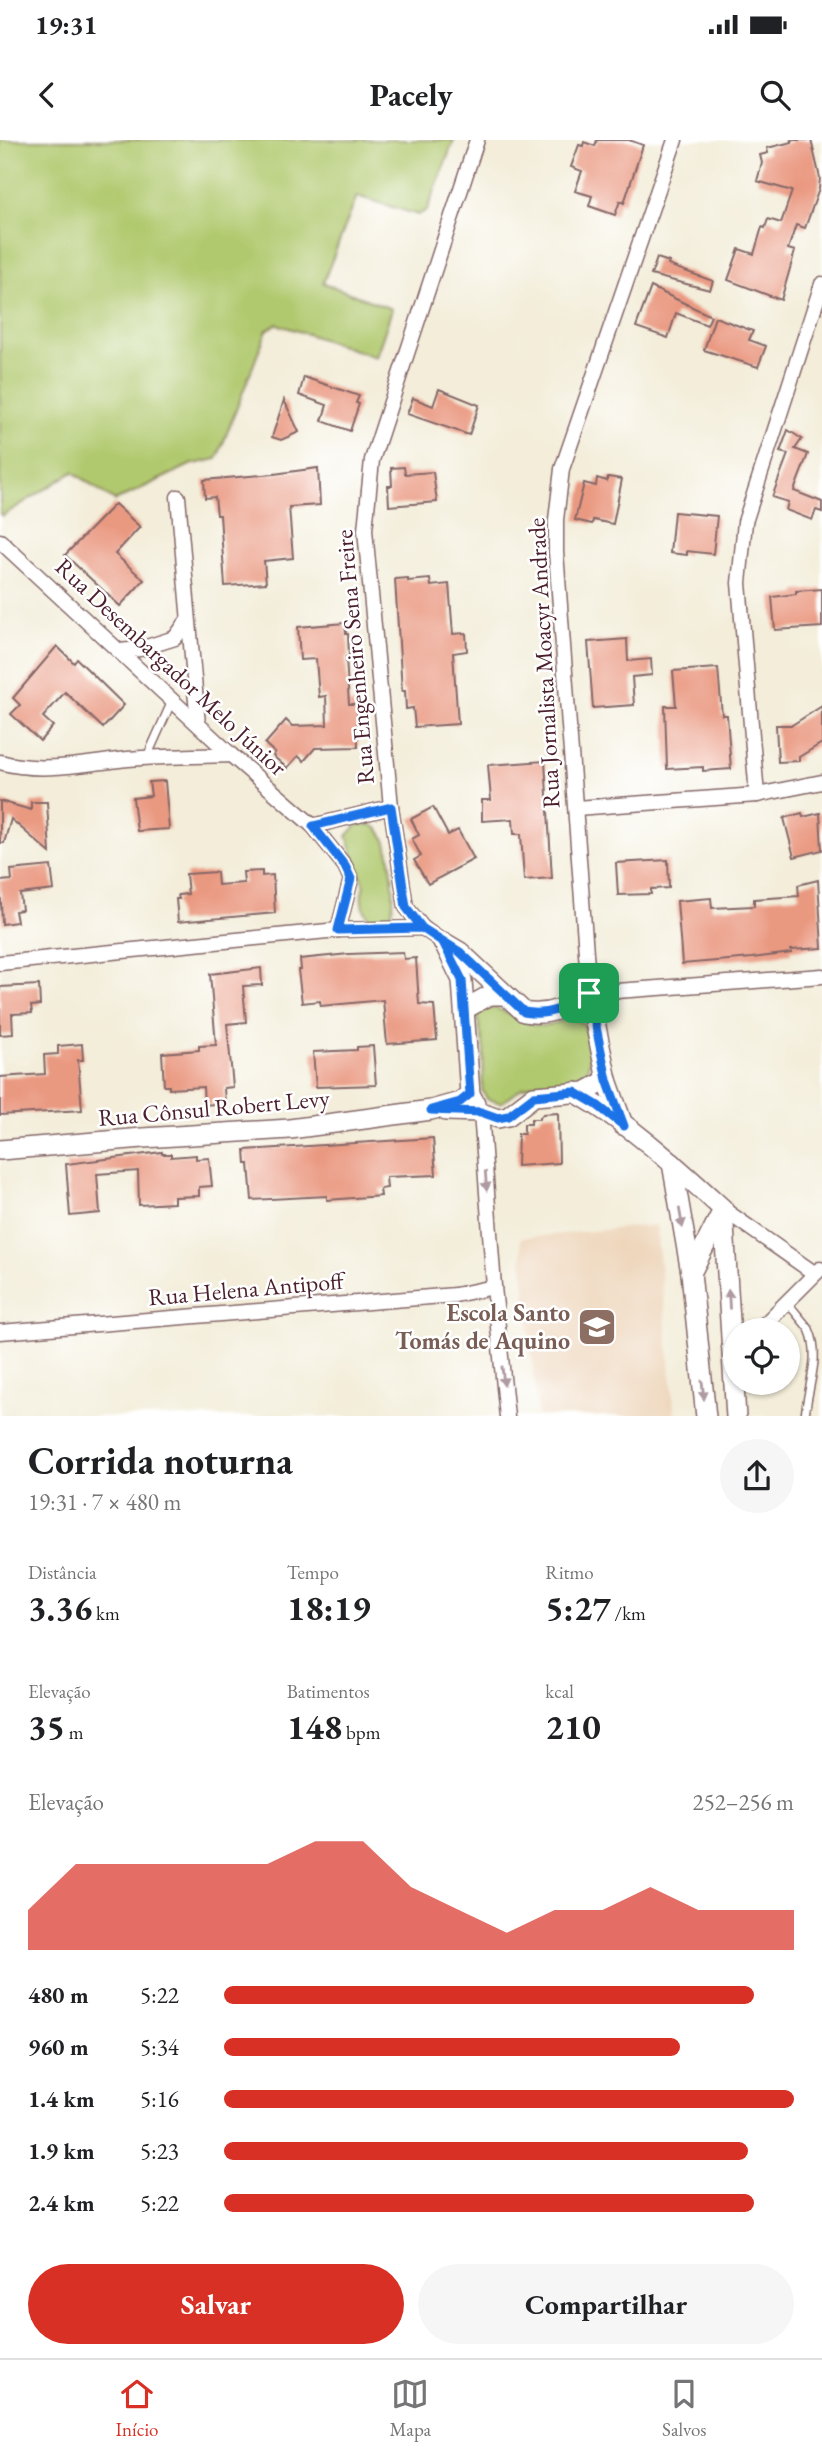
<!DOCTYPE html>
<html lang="pt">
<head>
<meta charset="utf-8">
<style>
  body { margin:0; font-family:"EB Garamond",serif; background:#f6f6f6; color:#202124; height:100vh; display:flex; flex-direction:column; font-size:26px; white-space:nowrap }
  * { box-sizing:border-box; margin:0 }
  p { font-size:23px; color:#757577 }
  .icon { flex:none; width:38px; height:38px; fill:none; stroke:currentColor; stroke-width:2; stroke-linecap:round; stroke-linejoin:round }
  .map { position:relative; height:1276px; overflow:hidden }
  .panel { display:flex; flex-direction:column; background:#fff; flex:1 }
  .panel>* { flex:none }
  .fabs { position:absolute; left:723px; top:1178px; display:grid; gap:14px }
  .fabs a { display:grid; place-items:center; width:77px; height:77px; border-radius:50%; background:#fff; box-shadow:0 2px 5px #0004; font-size:35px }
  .pin { position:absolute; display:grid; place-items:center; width:60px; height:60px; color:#fff; margin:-30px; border-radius:14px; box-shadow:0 4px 10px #0006 }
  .round { display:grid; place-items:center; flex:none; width:74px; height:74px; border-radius:37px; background:#f6f6f6 }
  .head { display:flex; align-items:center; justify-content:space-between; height:119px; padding:0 28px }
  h1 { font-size:38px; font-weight:700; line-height:52px }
  .stats { display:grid; grid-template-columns:repeat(3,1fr); gap:10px; height:119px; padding:7px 28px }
  .stats div { display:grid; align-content:center }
  .stats b { font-size:35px; font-weight:700 }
  .stats small { font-size:19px; font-weight:400 }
  .stats p { font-size:19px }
  .chart { height:196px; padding:14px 28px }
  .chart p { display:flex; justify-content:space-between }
  .chart svg { width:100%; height:126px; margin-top:7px; fill:#d93025; opacity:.7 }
  .action { display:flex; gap:14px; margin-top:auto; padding:14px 28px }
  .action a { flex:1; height:80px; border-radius:42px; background:#d93025; color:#fff; font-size:28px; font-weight:700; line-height:80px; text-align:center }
  .action a+a { background:#f6f6f6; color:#202124 }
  ul { padding:0 28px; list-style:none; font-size:23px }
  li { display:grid; grid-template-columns:112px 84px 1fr; align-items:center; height:52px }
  li i { height:18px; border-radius:9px; background:#d93025 }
  .status { display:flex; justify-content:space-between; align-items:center; height:49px; padding:0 35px; background:#fff; direction:ltr }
  .status svg { height:19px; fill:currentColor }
  header { display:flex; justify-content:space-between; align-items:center; height:91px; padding:0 28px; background:#fff; font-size:32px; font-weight:700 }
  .dock { display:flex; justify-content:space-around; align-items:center; height:98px; border-top:2px solid #e0e0e0; background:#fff; font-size:19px; color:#757577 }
  .dock a { display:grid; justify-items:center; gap:4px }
  .dock .active { color:#d93025 }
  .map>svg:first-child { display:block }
</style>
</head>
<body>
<div class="status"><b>19:31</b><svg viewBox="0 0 49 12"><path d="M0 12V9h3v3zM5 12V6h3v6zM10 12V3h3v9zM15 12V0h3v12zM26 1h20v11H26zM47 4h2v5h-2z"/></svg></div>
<header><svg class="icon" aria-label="back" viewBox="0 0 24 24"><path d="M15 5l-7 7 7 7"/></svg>Pacely<svg class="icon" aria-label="search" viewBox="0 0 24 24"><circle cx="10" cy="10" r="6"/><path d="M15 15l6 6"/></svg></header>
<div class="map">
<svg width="822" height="1277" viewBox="0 0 822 1277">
  <rect width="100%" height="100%" fill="#fff"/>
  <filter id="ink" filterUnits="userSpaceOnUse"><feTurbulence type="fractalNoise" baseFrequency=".0143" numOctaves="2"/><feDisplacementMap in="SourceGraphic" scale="14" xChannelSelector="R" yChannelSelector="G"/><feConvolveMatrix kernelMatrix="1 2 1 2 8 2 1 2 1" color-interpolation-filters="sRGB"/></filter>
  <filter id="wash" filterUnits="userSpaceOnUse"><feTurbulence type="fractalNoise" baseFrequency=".00686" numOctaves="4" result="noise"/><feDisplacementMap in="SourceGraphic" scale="28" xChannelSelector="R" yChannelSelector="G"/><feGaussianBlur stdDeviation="1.57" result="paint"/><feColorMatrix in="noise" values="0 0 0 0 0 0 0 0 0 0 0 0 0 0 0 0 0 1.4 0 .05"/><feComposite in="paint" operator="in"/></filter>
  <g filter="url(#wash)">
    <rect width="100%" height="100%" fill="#f3edd9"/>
    <path fill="#eed6bb" d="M656,1085L675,1276H538L520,1098Z"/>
    <g fill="#b1c96e" stroke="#7e744c" stroke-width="2">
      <path d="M0,0H454L427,70L418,75L357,56L323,143L392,169L376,217L277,184L267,190L217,319L190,325L115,361L73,332L2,376L0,374Z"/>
      <path d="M357,685C365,685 372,683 378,689C392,702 396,757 391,775L371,780C362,769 359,759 364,745L347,696Z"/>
      <path d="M496,868L533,885L544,886L573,878L584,884C591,905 595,930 576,946L538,943L522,948L501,963L487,959L482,950L484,909L477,876L481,870Z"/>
    </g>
    <g id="blocks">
      <g fill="#ea9981">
        <path d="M597,0H629L643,5L624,63L620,61L615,75L589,66L592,56L575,51L582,31L571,27L579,5L583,6L584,2L595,6Z"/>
        <path d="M791,0H811L820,38L819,49L805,88L796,85L788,109L795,111L781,160L728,140L739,109L754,114L762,87L765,88L768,79L781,83L792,51L757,41L762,23L760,15L768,13L767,8L792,2Z"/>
        <path d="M657,118L669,122L668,125L713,141L710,150L651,135Z"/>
        <path d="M651,147L711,176L707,185L676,173L668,198L636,187Z"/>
        <path d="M715,177L753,191L749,200L766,206L758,227L704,210Z"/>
        <path d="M304,237L359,256L356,263L359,264L350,291L322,281L327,265L299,255Z"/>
        <path d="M439,249L479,265L469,295L407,274L413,258L433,266Z"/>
        <path d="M284,260L299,292L281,300L272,297Z"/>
        <path d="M788,290L802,299L795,309L808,314L794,351L822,362V372L816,370L812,380L786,370L788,362L772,357L788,314L780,312Z"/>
        <path d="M404,327L405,334L433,332L437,362L389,366L388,346H392L391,328Z"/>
        <path d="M318,328L320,365L289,367L293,418L264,421L266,443L225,446L220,375H217L215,357L205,358L204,340L274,334Z"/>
        <path d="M608,337L622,339L613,384L593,380L592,384L575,380L584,343L596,346L597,338L607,341Z"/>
        <path d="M115,364L140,387L115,414L144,440L120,466L65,415Z"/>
        <path d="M674,372L717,376L713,414L687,411V415L670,413Z"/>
        <path d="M408,438V441L430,439L431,446L449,444L453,494L466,493L467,511L453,513L458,584L415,587L413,568L406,569L405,551H402L395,439Z"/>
        <path d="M822,449V487L775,490L772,457L796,454V451Z"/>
        <path d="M345,483L346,494H348L349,517H346L349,564H357L358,607L315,608L304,621L298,616L287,628L273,616L275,613L265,604L286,580L292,586L327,585L326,556L319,557L316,519L300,520L298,487Z"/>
        <path d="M627,499L628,521L651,519L652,535L632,537L634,565L593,568L588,502Z"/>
        <path d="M57,506L74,523L77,519L124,565L103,588L65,552L43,577L53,586L40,601L11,574L20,565L13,558Z"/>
        <path d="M718,528L722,575H727L731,629L703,631V627L667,629L665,566H676L673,531Z"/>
        <path d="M822,566V603L799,617V621L778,622L776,585H792Z"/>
        <path d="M545,621L552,738L524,740L521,694H514L513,679L482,681V660H491L488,625Z"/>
        <path d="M165,641L169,689L137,691L133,658L151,656L149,642Z"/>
        <path d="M0,661L31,670V662H47L50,713L11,679L4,703H0Z"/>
        <path d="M433,667L448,695L458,690L474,719L428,744L414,720L421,716L412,699L419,695L411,679Z"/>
        <path d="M802,673L803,677L820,673L822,710L794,717L784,678Z"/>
        <path d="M668,720L669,748L651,749V754L618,755L616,723Z"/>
        <path d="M51,726L54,750L20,754L22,770L15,771L17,782L2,784L0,741L12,740L11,730Z"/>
        <path d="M262,731V736L273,735L275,773L178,782L176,759H179L178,755L188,754L186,734L217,732L218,745L244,743L243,732Z"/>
        <path d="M818,740L822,808L791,810V813L752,818L682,824L677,761L711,758L712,768L754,766V759L799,756L798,745Z"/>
        <path d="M403,812L404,819L416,818L419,864L434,865L437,900L387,904L383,860L321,866L320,861L302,863L298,830H301L300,819L349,814Z"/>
        <path d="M261,828L262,845L243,846L246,882L227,884L233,947L224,948L225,963L204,965L203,947L169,949V946H164L162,913L199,910V906L216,905L210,834Z"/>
        <path d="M39,845L40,865L31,866L32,873L12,874L13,894L0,895V847Z"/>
        <path d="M82,904L83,920H78L82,970L0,975V937L45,934L44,915L58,914V906Z"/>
        <path d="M373,906L376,945L316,947L313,912L357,910V907Z"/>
        <path d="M558,973L559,1023L517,1026L518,994H524V984H531V979H539L543,974Z"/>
        <path d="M433,998L436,1035L386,1037L387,1048L380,1049L381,1056L327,1060V1056L252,1060L249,1024H246L245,1010Z"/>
        <path d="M162,1012V1014H171V1017L196,1015V1019L209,1018L212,1046L199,1047V1056L174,1057V1063L139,1065L138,1031L97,1034L100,1073L70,1076L66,1024Z"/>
      </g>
    </g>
  </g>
  <g filter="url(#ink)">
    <use href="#blocks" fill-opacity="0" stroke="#856768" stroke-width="2"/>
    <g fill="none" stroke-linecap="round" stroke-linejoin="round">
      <g stroke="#856768" stroke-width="10">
        <g id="lane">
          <path d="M147,617L172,561"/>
          <path d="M787,1162C794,1171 802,1180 809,1189C822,1217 807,1247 805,1277"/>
        </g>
      </g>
      <g stroke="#856768" stroke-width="17">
        <g id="street">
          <path d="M675,0L562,329L556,380V412L589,853L822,836"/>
          <path d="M178,357L198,584"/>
          <path d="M0,401L231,615L313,686L345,726L351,739L338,790"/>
          <path d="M119,511L140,509L175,498L188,480"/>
          <path d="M0,622C41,634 87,623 128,619C162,616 197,616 231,615"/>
          <path d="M757,655L739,443L745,382L822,144"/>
          <path d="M576,668L757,655L822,642"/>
          <path d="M313,686L391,667"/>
          <path d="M443,802L423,788L406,767L391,667L365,390L372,320L477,0"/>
          <path d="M0,823L338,790L423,788"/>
          <path d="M481,972L494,1147L507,1277"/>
          <path d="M723,1069L814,1133"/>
          <path d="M759,1190L820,1129"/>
          <path d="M0,1192L455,1155L494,1147"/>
        </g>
      </g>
      <g stroke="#856768" stroke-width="22">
        <g id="secondary">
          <path d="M443,802L460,812L524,872C550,877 568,866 589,853L607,940L623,985"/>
          <path d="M444,803L462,840L470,954L475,963"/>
          <path d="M465,869L490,855H505"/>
          <path d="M575,952C629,983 677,1027 723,1069L736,1277"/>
          <path d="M446,971L481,972L498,978L508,976L534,956L585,952L607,940"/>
          <path d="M0,1010L143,998L290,989L431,970L460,962L470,954"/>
          <path d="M672,1023L691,1133L706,1277"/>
          <path d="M691,1133L723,1070"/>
        </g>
      </g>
      <use href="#lane" stroke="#fff" stroke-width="7"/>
      <use href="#street" stroke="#fff" stroke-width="14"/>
      <use href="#secondary" stroke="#fff" stroke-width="19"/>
    </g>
    <defs><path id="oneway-solid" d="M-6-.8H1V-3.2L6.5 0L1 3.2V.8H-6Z" transform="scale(1.75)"/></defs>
    <g fill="#ae9aa0">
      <use href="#oneway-solid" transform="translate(486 1041) rotate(86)"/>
      <use href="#oneway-solid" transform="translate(681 1078) rotate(80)"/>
      <use href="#oneway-solid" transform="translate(729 1159) rotate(-93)"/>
      <use href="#oneway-solid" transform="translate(503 1236) rotate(84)"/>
      <use href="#oneway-solid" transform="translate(703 1250) rotate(84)"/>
    </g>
  </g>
  <g fill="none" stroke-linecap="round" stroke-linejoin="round" filter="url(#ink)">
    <g stroke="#fff" stroke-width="14">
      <path id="route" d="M589,853C568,866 550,877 524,872L460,812L422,788L406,767L391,667L313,686L345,726L351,739L338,790L422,788L443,802L462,840L470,954L460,962L431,970L481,972L498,978L508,976L534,956L575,952L597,965L624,986L607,940L589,853"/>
    </g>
    <use href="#route" stroke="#1a73e8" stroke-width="9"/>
  </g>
  <defs>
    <g id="school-square" transform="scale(2.0125)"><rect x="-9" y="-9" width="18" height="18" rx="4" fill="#8d6e63" stroke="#fff"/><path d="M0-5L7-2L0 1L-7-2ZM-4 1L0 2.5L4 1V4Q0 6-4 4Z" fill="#fff"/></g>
  </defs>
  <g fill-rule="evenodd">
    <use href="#school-square" x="597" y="1187"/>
  </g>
  <g text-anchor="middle" stroke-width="5" stroke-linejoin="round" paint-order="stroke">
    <g font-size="24" fill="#4a1f2b" stroke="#fff">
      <text transform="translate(355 517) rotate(-95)" y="8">Rua Engenheiro Sena Freire</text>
      <text transform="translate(544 523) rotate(-93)" y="8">Rua Jornalista Moacyr Andrade</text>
      <text transform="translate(171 527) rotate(43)" y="8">Rua Desembargador Melo Júnior</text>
      <text transform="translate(214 968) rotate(-5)" y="8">Rua Cônsul Robert Levy</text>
      <text transform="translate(246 1149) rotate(-5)" y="8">Rua Helena Antipoff</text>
    </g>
    <g font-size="24" font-weight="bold" fill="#785e54" stroke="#fff" text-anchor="end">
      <text x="570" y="1181">Escola Santo<tspan x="570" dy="28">Tomás de Aquino</tspan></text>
    </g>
  </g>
</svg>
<div class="fabs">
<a><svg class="icon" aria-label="locate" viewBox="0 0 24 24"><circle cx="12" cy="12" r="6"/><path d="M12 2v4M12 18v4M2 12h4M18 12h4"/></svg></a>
</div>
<div class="pin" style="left:589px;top:853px;background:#1e9e55"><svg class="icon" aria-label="arrive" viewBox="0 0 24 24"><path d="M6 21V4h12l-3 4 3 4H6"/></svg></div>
</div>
<section class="panel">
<div class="head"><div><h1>Corrida noturna</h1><p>19:31 · 7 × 480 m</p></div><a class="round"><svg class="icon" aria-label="share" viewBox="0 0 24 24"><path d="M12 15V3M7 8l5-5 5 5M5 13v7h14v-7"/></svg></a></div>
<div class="stats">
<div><p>Distância</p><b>3.36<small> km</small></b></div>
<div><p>Tempo</p><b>18:19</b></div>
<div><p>Ritmo</p><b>5:27<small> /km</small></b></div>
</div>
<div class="stats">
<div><p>Elevação</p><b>35<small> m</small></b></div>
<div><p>Batimentos</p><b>148<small> bpm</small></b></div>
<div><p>kcal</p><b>210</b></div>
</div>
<div class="chart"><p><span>Elevação</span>252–256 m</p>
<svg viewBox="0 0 160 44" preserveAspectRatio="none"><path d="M0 44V30L10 14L20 14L30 14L40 14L50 14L60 6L70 6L80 22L90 30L100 38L110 30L120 30L130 22L140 30L150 30L160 30V44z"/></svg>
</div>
<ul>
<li><b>480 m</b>5:22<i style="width:93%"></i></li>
<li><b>960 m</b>5:34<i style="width:80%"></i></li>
<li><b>1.4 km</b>5:16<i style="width:100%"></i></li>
<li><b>1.9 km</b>5:23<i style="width:92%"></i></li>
<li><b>2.4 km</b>5:22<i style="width:93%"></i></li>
</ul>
<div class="action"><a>Salvar</a><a>Compartilhar</a></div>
</section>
<nav class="dock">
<a class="active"><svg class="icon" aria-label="home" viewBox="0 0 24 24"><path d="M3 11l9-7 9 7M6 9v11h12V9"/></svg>Início</a>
<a><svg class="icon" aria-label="map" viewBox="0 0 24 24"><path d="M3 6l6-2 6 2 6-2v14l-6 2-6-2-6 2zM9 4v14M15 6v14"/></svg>Mapa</a>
<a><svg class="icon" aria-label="saved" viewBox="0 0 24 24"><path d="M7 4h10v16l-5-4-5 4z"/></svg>Salvos</a>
</nav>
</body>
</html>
